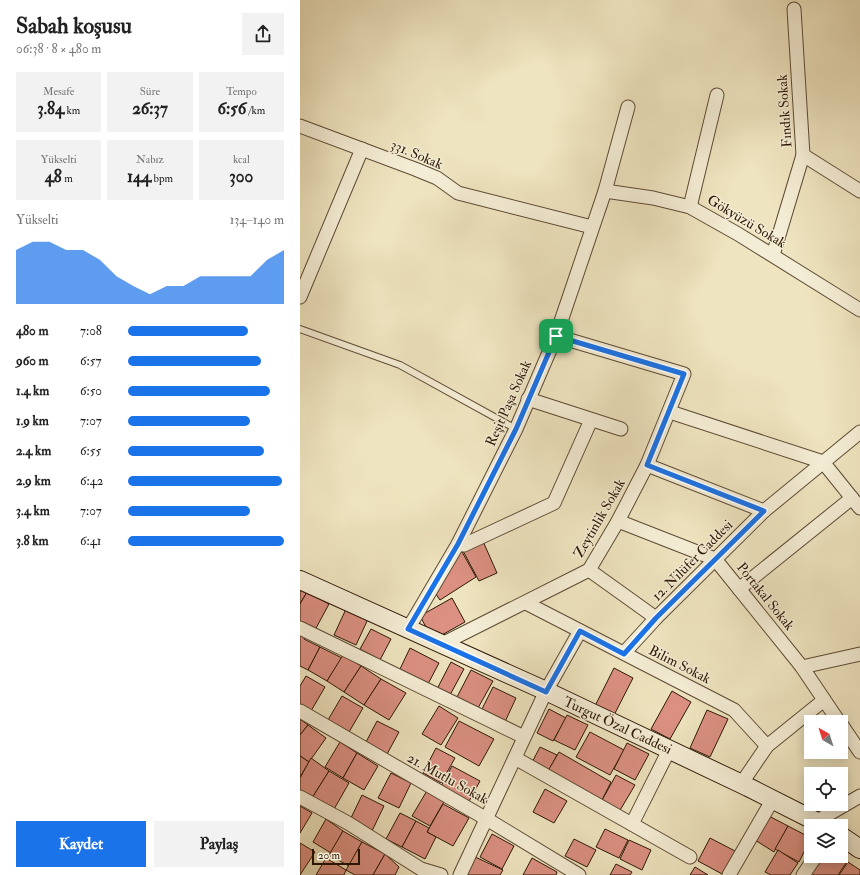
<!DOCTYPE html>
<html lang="tr">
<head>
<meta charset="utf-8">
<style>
  body { margin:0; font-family:"IM FELL Double Pica",serif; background:#f2f2f2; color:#222; height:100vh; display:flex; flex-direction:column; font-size:15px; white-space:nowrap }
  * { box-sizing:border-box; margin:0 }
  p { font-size:13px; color:#767676 }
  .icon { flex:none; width:22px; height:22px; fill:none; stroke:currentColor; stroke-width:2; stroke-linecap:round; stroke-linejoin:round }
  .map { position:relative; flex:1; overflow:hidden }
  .details { display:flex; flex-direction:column; background:#fff; width:300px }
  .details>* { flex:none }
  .needle { width:26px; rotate:321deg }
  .fabs { position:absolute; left:504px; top:715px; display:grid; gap:8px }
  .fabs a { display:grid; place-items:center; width:44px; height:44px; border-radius:0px; background:#fff; box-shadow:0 2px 10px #0003; font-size:20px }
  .scale { position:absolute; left:12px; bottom:10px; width:48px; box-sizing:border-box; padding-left:4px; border:2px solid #2d1705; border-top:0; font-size:11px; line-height:14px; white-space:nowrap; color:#2d1705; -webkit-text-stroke:3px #f4edd5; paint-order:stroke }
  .pin { position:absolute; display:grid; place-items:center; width:34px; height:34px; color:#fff; margin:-17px; border-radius:8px; box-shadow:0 2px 6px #0006 }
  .round { display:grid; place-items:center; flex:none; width:42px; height:42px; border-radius:0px; background:#f2f2f2 }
  .overview { display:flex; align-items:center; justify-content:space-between; height:68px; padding:0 16px }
  h1 { font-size:22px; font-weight:800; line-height:30px }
  .stats { display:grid; grid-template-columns:repeat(3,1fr); gap:6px; height:68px; padding:4px 16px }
  .stats div { display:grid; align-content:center; border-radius:0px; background:#f2f2f2; text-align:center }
  .stats b { font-size:17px; font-weight:800 }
  .stats small { font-size:11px; font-weight:400 }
  .stats p { font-size:11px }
  .chart { height:112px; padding:8px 16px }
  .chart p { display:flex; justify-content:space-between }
  .chart svg { width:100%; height:72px; margin-top:4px; fill:#1a73e8; opacity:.7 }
  .primary-button { display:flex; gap:8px; margin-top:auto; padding:8px 16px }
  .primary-button a { flex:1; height:46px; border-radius:0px; background:#1a73e8; color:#fff; font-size:16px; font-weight:800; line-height:46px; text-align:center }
  .primary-button a+a { background:#f2f2f2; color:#222 }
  ul { padding:0 16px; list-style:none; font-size:13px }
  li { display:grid; grid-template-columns:64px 48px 1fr; align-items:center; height:30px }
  li i { height:10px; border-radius:5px; background:#1a73e8 }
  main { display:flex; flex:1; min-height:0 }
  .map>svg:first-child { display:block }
</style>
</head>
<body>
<main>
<section class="details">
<div class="overview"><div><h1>Sabah koşusu</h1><p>06:38 · 8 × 480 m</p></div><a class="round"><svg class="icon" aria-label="share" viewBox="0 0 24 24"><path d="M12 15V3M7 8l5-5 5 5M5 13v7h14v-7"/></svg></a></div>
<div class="stats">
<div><p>Mesafe</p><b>3.84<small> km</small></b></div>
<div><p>Süre</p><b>26:37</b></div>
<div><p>Tempo</p><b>6:56<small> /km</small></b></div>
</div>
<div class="stats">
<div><p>Yükselti</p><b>48<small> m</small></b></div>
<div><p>Nabız</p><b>144<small> bpm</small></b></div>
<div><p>kcal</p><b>300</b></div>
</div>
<div class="chart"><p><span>Yükselti</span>134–140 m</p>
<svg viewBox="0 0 160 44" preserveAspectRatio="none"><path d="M0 44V11L10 6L20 6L30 11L40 11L50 17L60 27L70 33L80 38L90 33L100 33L110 27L120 27L130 27L140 27L150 17L160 11V44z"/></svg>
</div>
<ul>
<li><b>480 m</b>7:08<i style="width:77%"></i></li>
<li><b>960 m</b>6:57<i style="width:85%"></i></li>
<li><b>1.4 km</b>6:50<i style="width:91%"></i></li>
<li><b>1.9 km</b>7:07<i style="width:78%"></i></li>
<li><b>2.4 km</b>6:55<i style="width:87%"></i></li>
<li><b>2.9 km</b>6:42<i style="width:99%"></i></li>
<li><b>3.4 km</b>7:07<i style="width:78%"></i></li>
<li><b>3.8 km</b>6:41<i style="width:100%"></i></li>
</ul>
<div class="primary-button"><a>Kaydet</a><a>Paylaş</a></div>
</section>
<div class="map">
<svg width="560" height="875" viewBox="0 0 560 875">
  <rect width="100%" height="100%" fill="#eee4bf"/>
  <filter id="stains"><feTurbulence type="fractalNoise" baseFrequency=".005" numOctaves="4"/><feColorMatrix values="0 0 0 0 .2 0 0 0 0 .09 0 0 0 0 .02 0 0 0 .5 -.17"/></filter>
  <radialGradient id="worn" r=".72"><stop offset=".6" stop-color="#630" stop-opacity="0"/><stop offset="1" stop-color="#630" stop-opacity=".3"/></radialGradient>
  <g fill="#db9082" stroke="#2d1705">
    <path d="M182,539L197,573L179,581L162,549Z"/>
    <path d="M161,550L176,577L140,600L133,590Z"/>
    <path d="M0,589L7,592L0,604Z"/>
    <path d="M7,592L29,604L15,630L0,622V604Z"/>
    <path d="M152,598L165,622L133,640L120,616Z"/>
    <path d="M46,609L68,619L56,645L34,635Z"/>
    <path d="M71,629L91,639L80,660L60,649Z"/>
    <path d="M0,633L5,635L4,639L20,647L8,670L0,666Z"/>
    <path d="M20,647L42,658L27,681L8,670Z"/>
    <path d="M110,648L139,663L128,684L100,669Z"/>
    <path d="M43,655L61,666L44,692L27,681Z"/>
    <path d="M151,662L164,669L150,695L137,689Z"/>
    <path d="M61,666L81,679L64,705L44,692Z"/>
    <path d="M314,668L333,678L311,721L292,712Z"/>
    <path d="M171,670L193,681L178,708L157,697Z"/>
    <path d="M6,676L25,687L11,711L0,704V686Z"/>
    <path d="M81,679L106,693L89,720L64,705Z"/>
    <path d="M193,687L216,698L204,724L180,713Z"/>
    <path d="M372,691L391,702L370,739L351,729Z"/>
    <path d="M42,696L63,708L49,732L28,720Z"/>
    <path d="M139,706L158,718L141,745L122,734Z"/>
    <path d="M249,709L266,718L253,741L237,733Z"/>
    <path d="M407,710L428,719L410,757L390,748Z"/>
    <path d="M267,715L288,725L275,750L254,740Z"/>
    <path d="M0,719L8,725L0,735Z"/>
    <path d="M77,721L99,732L86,756L65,744Z"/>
    <path d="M159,721L194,739L179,766L145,747Z"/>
    <path d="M8,725L26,738L9,762L0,756V735Z"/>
    <path d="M290,732L324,750L310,775L276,757Z"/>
    <path d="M40,742L57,753L43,778L25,767Z"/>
    <path d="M327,743L349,754L335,780L314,769Z"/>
    <path d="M240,747L257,755L244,779L228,770Z"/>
    <path d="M136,748L155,758L141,783L123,773Z"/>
    <path d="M259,752L311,782L301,802L245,776Z"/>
    <path d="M57,753L78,766L64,790L43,778Z"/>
    <path d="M0,756L9,762L0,777Z"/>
    <path d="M11,758L29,771L12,798L0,790V778Z"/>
    <path d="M152,766L180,781L168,803L140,788Z"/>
    <path d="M29,771L49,783L33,811L12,798Z"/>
    <path d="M91,773L111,783L99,808L78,798Z"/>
    <path d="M316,775L335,785L319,812L301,802Z"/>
    <path d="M128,789L145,800L130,826L112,816Z"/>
    <path d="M245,789L267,801L254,823L233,812Z"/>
    <path d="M62,795L84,806L72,831L50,820Z"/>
    <path d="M143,804L169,818L153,846L127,832Z"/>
    <path d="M0,806L12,813L0,833Z"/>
    <path d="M100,813L116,821L102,847L86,839Z"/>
    <path d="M467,815L488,826L474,852L455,840Z"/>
    <path d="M26,819L43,831L31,853L13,842Z"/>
    <path d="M116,821L129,828L127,832L136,837L125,859L102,847Z"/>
    <path d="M488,826L511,838L499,862L475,849Z"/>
    <path d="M305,829L328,840L319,858L296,847Z"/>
    <path d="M43,831L62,842L49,866L29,855Z"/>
    <path d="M192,834L214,846L202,869L180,857Z"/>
    <path d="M410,838L437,852L424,875L398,861Z"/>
    <path d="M274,839L296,850L287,867L265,856Z"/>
    <path d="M329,840L351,850L342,870L320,859Z"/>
    <path d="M62,842L85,854L73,875H55L46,870Z"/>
    <path d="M0,843L15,852L0,875Z"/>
    <path d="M478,850L498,863L490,875H471L465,872Z"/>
    <path d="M85,854L99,867L95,875H73Z"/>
    <path d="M171,855L203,870L200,875H161Z"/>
    <path d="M519,856H536L546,863L538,875H514L509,871Z"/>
    <path d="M26,858L46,870L44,875H16Z"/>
    <path d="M232,858L257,872L256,875H223Z"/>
    <path d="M548,862L560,870V875H539Z"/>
    <path d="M316,864L332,872L330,875H310Z"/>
    <path d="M395,867L408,875H390Z"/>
  </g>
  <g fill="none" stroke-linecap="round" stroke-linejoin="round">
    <g stroke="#5d4a34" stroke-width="8">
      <path id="lane" d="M0,329L100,365L216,429"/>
    </g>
    <g stroke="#5d4a34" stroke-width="15">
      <g id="street">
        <path d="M0,126L115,169L137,178L158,193L292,227"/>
        <path d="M503,155L560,191"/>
        <path d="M305,191L353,198L390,207L438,234L560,310"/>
        <path d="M390,207L417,95"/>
        <path d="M473,255L503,155L494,9"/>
        <path d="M0,297L62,149"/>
        <path d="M228,399L321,429"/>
        <path d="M370,412L523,462L560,508"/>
        <path d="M347,465L464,511"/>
        <path d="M318,521L415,559L502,667L539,722"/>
        <path d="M158,544L164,545L254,503L291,420"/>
        <path d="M289,570L356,618"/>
        <path d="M439,589L552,498"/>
        <path d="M226,603L434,710L467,746"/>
        <path d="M0,628L224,737"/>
        <path d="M108,629L158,544L216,429L256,336L305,191L328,107"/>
        <path d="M140,645L289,570L318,521L347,465L384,374L256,336"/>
        <path d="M324,653L356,618L464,511L560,432"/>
        <path d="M502,667L560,654"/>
        <path d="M0,711L185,818L279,875"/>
        <path d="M541,724L560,752"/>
        <path d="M215,758L390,857"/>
        <path d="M441,784L467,746L524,700"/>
        <path d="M0,797L48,823L121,869L141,875"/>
        <path d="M517,821L560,796"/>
        <path d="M332,824L369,750"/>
        <path d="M160,875L246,691L280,631"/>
        <path d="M429,875L473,799"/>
        <path d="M503,875L516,856"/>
      </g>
    </g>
    <g stroke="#2d1705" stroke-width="20">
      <g id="secondary">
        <path d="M0,580L246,691L448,787L525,826"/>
        <path d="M541,836L560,849"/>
      </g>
    </g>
    <use href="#lane" stroke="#f4edd5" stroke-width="6"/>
    <use href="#street" stroke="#f4edd5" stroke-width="13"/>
    <use href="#secondary" stroke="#f4edd5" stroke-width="18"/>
  </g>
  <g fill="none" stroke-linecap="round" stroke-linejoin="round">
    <g stroke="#fff" stroke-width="8">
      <path id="route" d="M256,336L384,374L347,465L464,511L356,618L324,654L280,631L246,692L108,629L158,544L216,429Z"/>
    </g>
    <use href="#route" stroke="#1a73e8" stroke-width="5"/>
  </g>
  <g text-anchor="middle" stroke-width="3" stroke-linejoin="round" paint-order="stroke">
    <g font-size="14" fill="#2d1705" stroke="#f4edd5">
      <text transform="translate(484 111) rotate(-94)" y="5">Fındık Sokak</text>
      <text transform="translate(117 154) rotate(23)" y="5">331. Sokak</text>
      <text transform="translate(447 221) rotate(31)" y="5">Gökyüzü Sokak</text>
      <text transform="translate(208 403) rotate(-66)" y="5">Reşit Paşa Sokak</text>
      <text transform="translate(299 518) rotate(-60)" y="5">Zeytinlik Sokak</text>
      <text transform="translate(392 560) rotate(-45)" y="5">12. Nilüfer Caddesi</text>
      <text transform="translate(466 596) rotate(51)" y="5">Portakal Sokak</text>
      <text transform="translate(380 664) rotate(27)" y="5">Bilim Sokak</text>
      <text transform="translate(318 725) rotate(25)" y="5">Turgut Özal Caddesi</text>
      <text transform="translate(148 778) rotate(29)" y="5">21. Mutlu Sokak</text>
    </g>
  </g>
  <rect width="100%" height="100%" filter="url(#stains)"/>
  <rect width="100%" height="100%" fill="url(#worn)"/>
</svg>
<div class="fabs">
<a><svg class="needle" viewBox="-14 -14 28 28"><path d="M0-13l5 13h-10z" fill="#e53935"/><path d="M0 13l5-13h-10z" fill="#767676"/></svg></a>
<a><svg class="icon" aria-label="locate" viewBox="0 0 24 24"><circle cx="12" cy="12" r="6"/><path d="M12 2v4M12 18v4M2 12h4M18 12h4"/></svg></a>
<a><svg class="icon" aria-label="layers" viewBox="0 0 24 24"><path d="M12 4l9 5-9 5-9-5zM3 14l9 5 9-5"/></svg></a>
</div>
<div class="scale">20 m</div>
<div class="pin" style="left:256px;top:336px;background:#1e9e55"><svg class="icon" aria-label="arrive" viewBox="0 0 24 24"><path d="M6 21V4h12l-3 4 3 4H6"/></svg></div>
</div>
</main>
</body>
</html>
